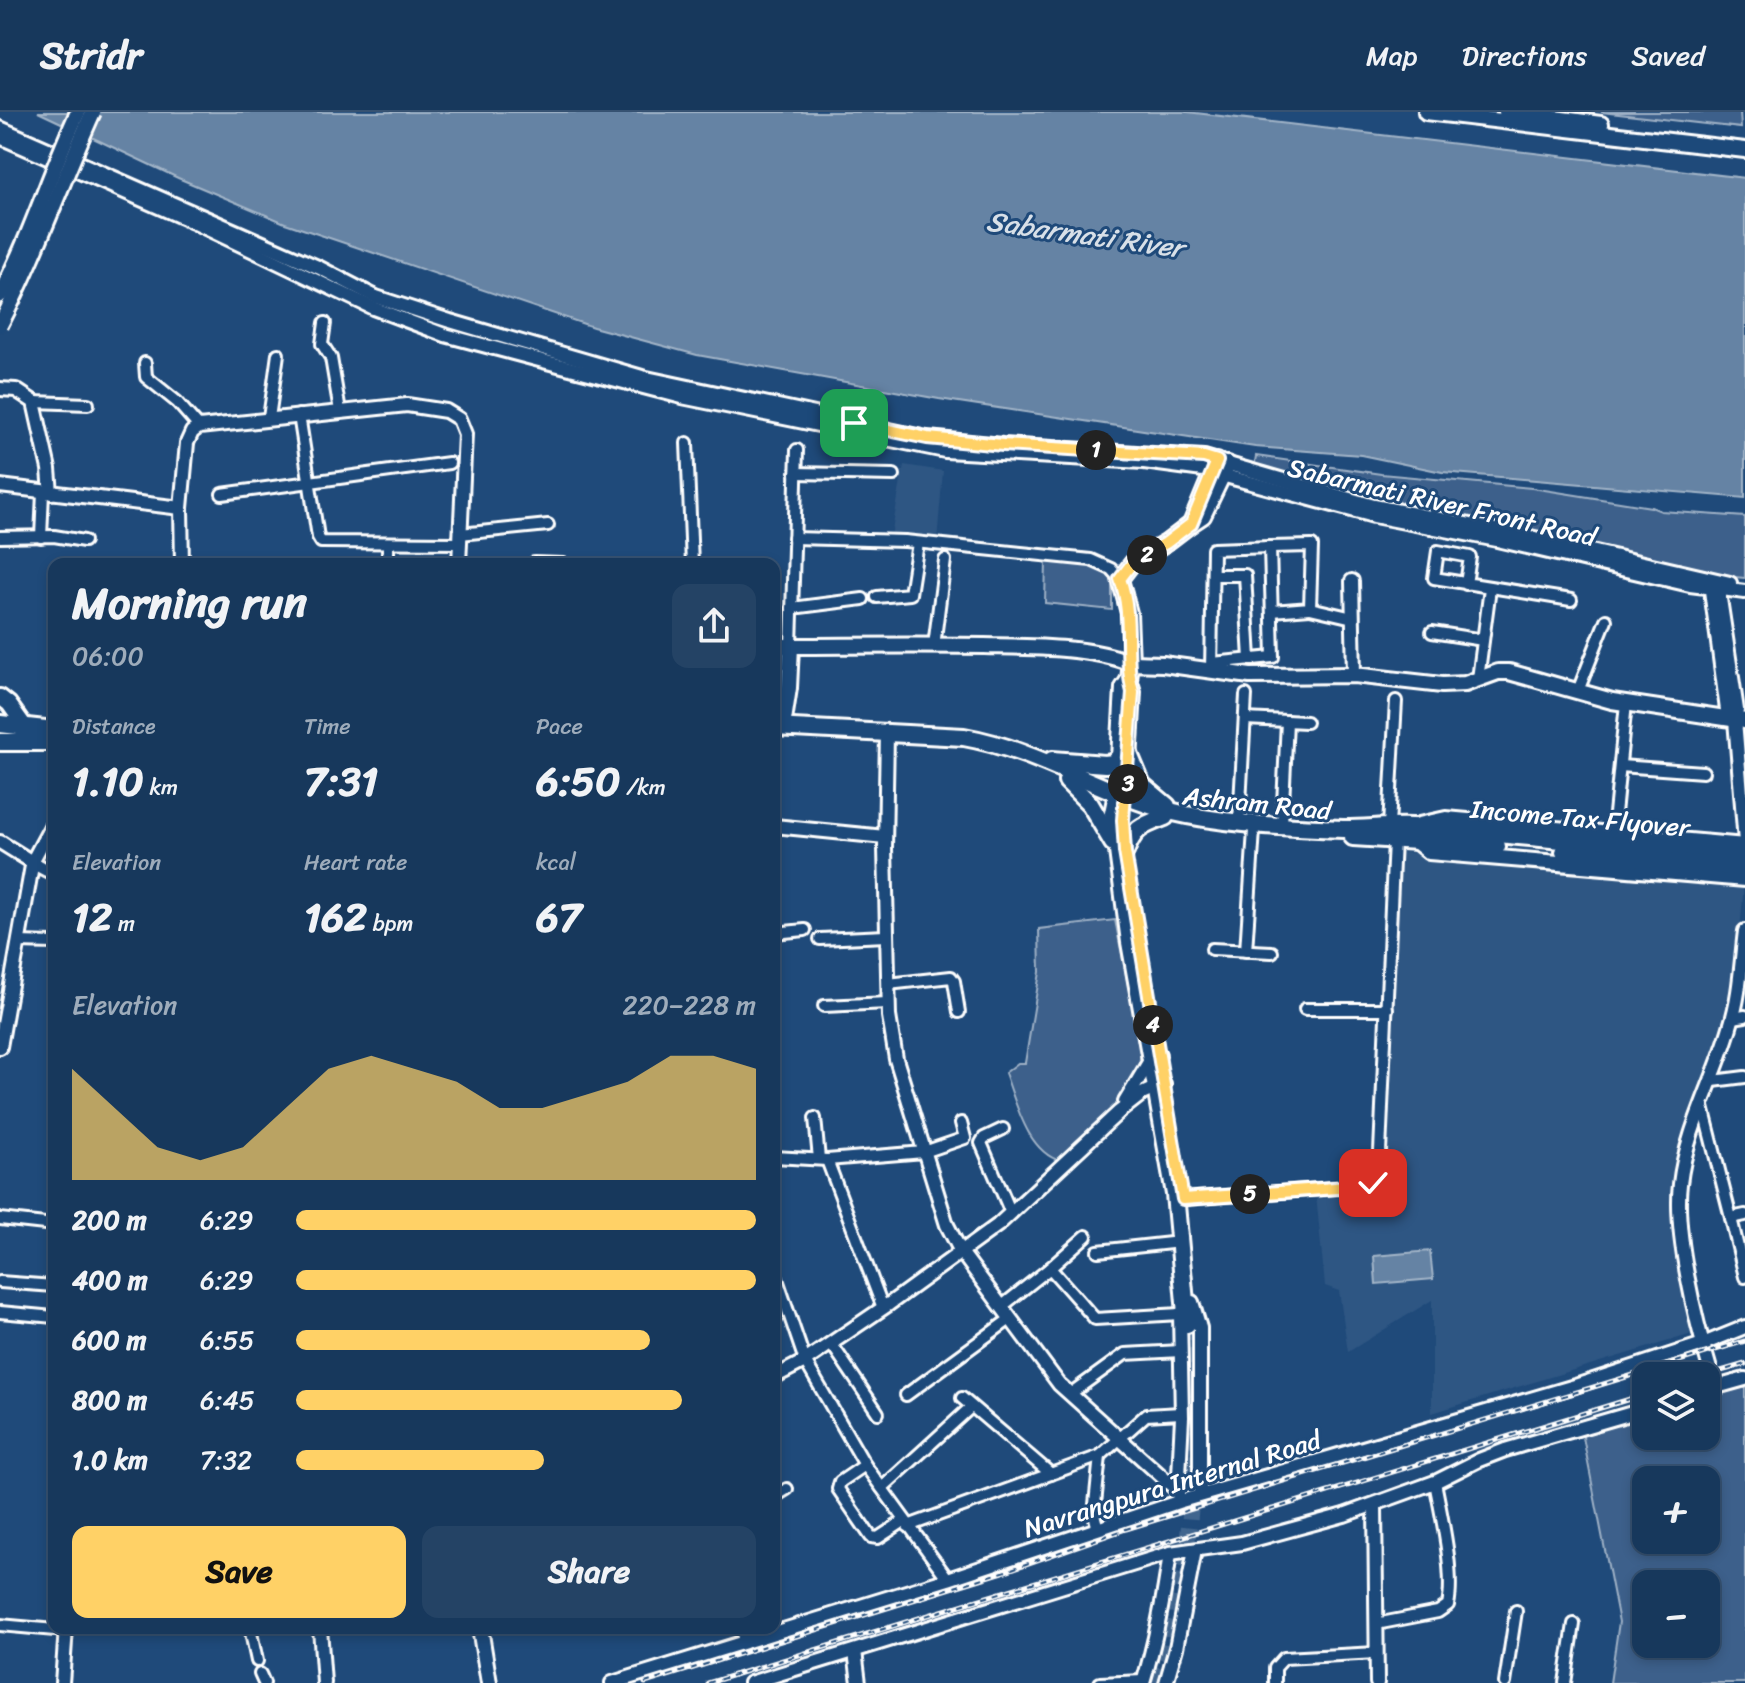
<!DOCTYPE html>
<html lang="en">
<head>
<meta charset="utf-8">
<style>
  body { margin:0; font-family:Sriracha,sans-serif; background:#244365; color:#f1f3f6; height:100vh; display:flex; flex-direction:column; font-size:30px; white-space:nowrap }
  * { box-sizing:border-box; margin:0 }
  p { font-size:26px; color:#9eacbb }
  .icon { flex:none; width:44px; height:44px; fill:none; stroke:currentColor; stroke-width:2; stroke-linecap:round; stroke-linejoin:round }
  .map { position:relative; flex:1; overflow:hidden }
  .panel { position:absolute; left:48px; top:446px; width:732px; height:1076px; display:flex; flex-direction:column; background:#17385c; border-radius:16px; box-shadow:0 4px 12px #0003,0 0 0 2px #365272 }
  .panel>* { flex:none }
  .buttons { position:absolute; left:1632px; top:1250px; display:grid; gap:16px }
  .buttons a { display:grid; place-items:center; width:88px; height:88px; border-radius:16px; background:#17385c; box-shadow:0 4px 12px #0003,0 0 0 2px #365272; font-size:40px }
  .pin { position:absolute; display:grid; place-items:center; width:68px; height:68px; color:#fff; margin:-34px; border-radius:16px; box-shadow:0 4px 12px #0006 }
  .km { position:absolute; width:40px; height:40px; margin:-20px; border-radius:50%; background:#222; color:#fff; font-size:22px; line-height:40px; text-align:center }
  .round { display:grid; place-items:center; flex:none; width:84px; height:84px; border-radius:16px; background:#244365 }
  .summary { display:flex; align-items:center; justify-content:space-between; height:136px; padding:0 24px }
  h1 { font-size:44px; font-weight:700; line-height:60px }
  .metrics { display:grid; grid-template-columns:repeat(3,1fr); gap:12px; height:136px; padding:8px 24px }
  .metrics div { display:grid; align-content:center }
  .metrics b { font-size:40px; font-weight:700 }
  .metrics small { font-size:22px; font-weight:400 }
  .metrics p { font-size:22px }
  .chart { height:224px; padding:16px 24px }
  .chart p { display:flex; justify-content:space-between }
  .chart svg { width:100%; height:144px; margin-top:8px; fill:#ffd166; opacity:.7 }
  .primary-button { display:flex; gap:16px; margin-top:auto; padding:16px 24px }
  .primary-button a { flex:1; height:92px; border-radius:16px; background:#ffd166; color:#111; font-size:32px; font-weight:700; line-height:92px; text-align:center }
  .primary-button a+a { background:#244365; color:#f1f3f6 }
  ul { padding:0 24px; list-style:none; font-size:26px }
  li { display:grid; grid-template-columns:128px 96px 1fr; align-items:center; height:60px }
  li i { height:20px; border-radius:10px; background:#ffd166 }
  header { display:flex; align-items:center; gap:48px; box-sizing:border-box; height:112px; padding:0 40px; background:#17385c; border-bottom:2px solid #365272 }
  header strong { font-size:38px }
  nav { display:flex; gap:44px; margin-inline-start:auto; font-size:28px }
  .map>svg:first-child { display:block }
</style>
</head>
<body>
<header>
<strong>Stridr</strong>
<nav><a>Map</a><a>Directions</a><a>Saved</a></nav>
</header>
<div class="map">
<svg width="1745" height="1571" viewBox="0 0 1745 1571">
  <rect width="100%" height="100%" fill="#1f4a7a"/>
  <filter id="ink" filterUnits="userSpaceOnUse"><feTurbulence type="fractalNoise" baseFrequency=".0125" numOctaves="2"/><feDisplacementMap in="SourceGraphic" scale="16" xChannelSelector="R" yChannelSelector="G"/><feConvolveMatrix kernelMatrix="1 2 1 2 8 2 1 2 1" color-interpolation-filters="sRGB"/></filter>
  <g filter="url(#ink)">
    <g fill="#2e5683">
      <path d="M904,353L943,359L937,429L891,424Z"/>
      <path d="M1401,740L1744,772L1737,854L1729,903L1690,1013L1679,1139L1692,1222L1432,1301V1188L1348,1240L1339,1179L1325,1174L1316,1083L1373,1076L1385,1064Z"/>
    </g>
    <g fill="#3c618b" stroke="#9eb0c5" stroke-width="2" fill-rule="evenodd">
      <path d="M1601,0H1740L1741,16Z"/>
      <path d="M1256,344L1381,362L1532,376L1651,395L1661,399L1745,405V466C1684,461 1625,439 1565,426C1461,403 1357,382 1254,356Z"/>
      <path d="M1046,449L1102,455L1112,462V498L1045,491Z"/>
      <path d="M1115,808L1141,938C1138,986 1093,1018 1061,1049C1027,1040 1016,990 1005,961L1018,951H1025L1040,860L1039,817Z"/>
      <path d="M1745,1269V1571H1610L1619,1510L1582,1320L1646,1300V1324H1706V1281ZM1646,1368H1706V1428H1646ZM1646,1472H1706V1532H1646Z"/>
    </g>
    <g fill="#6583a4" stroke="#a3b5c8" stroke-width="2">
      <path d="M38,0H1187L1745,66V386L1442,360L1361,343L1255,335L939,287L697,243L593,215L285,111L178,66Z"/>
      <path d="M1430,1139L1433,1167L1376,1172L1374,1144Z"/>
    </g>
    <g fill="none" stroke-linecap="round" stroke-linejoin="round">
      <g stroke="#41658e" stroke-width="16" stroke-dasharray="16 8" stroke-linecap="butt">
        <path d="M1194,1212V1282"/>
        <path d="M1188,1333V1272"/>
        <path d="M1157,1571C1184,1490 1192,1406 1195,1321"/>
      </g>
      <g stroke="#fff" stroke-width="16">
        <g id="minor">
          <path d="M325,211L322,232L331,246L340,299"/>
          <path d="M145,251L146,265L177,290L199,315"/>
          <path d="M34,290L88,292"/>
          <path d="M299,303L318,425L321,430L459,431"/>
          <path d="M269,306L278,242"/>
          <path d="M687,331L692,452"/>
          <path d="M796,361L894,363"/>
          <path d="M222,382L449,351"/>
          <path d="M460,422L548,413"/>
          <path d="M0,425L54,424L84,429"/>
          <path d="M41,425L43,380"/>
          <path d="M794,426L905,429L1091,448L1111,457L1120,467"/>
          <path d="M388,431V452"/>
          <path d="M1270,435L1312,434L1310,496L1272,499"/>
          <path d="M534,451L564,452"/>
          <path d="M1213,463H1245L1250,547"/>
          <path d="M1466,472L1470,445L1438,439L1434,466L1571,488"/>
          <path d="M877,485L910,482L918,431"/>
          <path d="M792,496L863,487"/>
          <path d="M1310,496L1353,506"/>
          <path d="M1432,520L1483,528"/>
          <path d="M791,534L797,338"/>
          <path d="M934,534L945,448"/>
          <path d="M1211,559L1213,437L1270,435L1273,545L1212,551"/>
          <path d="M1478,567L1490,476"/>
          <path d="M1578,579L1606,508"/>
          <path d="M1245,607L1306,610"/>
          <path d="M1620,654L1703,660"/>
          <path d="M1239,710L1246,583"/>
          <path d="M1282,713L1287,609"/>
          <path d="M1389,714L1396,589"/>
          <path d="M1613,722L1626,591"/>
          <path d="M774,821L805,818"/>
          <path d="M820,827L886,824"/>
          <path d="M18,830L54,831"/>
          <path d="M1212,837L1272,840"/>
          <path d="M1246,839L1254,718"/>
          <path d="M888,872L951,865L954,869L959,900"/>
          <path d="M824,894L888,891"/>
          <path d="M1305,897H1387"/>
          <path d="M1733,906L1745,904"/>
          <path d="M1713,969L1745,965"/>
          <path d="M1703,995L1731,1106"/>
          <path d="M815,1006L819,1047"/>
          <path d="M1003,1017L984,1026L981,1031L1011,1101"/>
          <path d="M774,1045L827,1048"/>
          <path d="M1183,1087L1363,1074L1373,1071L1379,1062L1394,728"/>
          <path d="M1745,1103L1731,1106L1745,1165"/>
          <path d="M0,1107L54,1113"/>
          <path d="M1098,1139L1180,1130"/>
          <path d="M1050,1156L1086,1124"/>
          <path d="M774,1158L805,1249L865,1353L948,1467"/>
          <path d="M0,1170L54,1174"/>
          <path d="M1001,1195L1050,1156L1095,1207L1180,1202"/>
          <path d="M883,1196L827,1048L924,1040L965,1026L961,1011"/>
          <path d="M0,1200L54,1205"/>
          <path d="M831,1231L878,1301"/>
          <path d="M1070,1282L1125,1242L1181,1239"/>
          <path d="M906,1283L1010,1207"/>
          <path d="M962,1286L1051,1362"/>
          <path d="M865,1353L840,1370L838,1377L871,1425L878,1426L904,1409"/>
          <path d="M882,1376L971,1295"/>
          <path d="M774,1385L787,1377"/>
          <path d="M908,1414L1100,1344L1146,1303L1181,1301"/>
          <path d="M1098,1417L1094,1402L1100,1344"/>
          <path d="M1376,1512L1438,1500L1448,1493C1455,1462 1441,1402 1435,1370"/>
          <path d="M0,1513L66,1519"/>
          <path d="M250,1516L257,1549"/>
          <path d="M740,1516L745,1531"/>
          <path d="M260,1562L264,1571"/>
          <path d="M1100,1571L1143,1569"/>
          <path d="M1275,1571V1556L1284,1546L1377,1541"/>
          <path d="M1505,1571L1516,1499"/>
          <path d="M1565,1571L1574,1512"/>
        </g>
      </g>
      <g stroke="#fff" stroke-width="18">
        <g id="tertiary">
          <path d="M0,16L320,156L376,185L450,209L642,265L927,326L1003,333L1204,345L1374,394L1526,424L1730,471"/>
          <path d="M0,25L193,110L373,196L445,223L543,249L682,285L945,339L1144,350L1203,358L1374,404L1497,428L1690,473L1745,480"/>
          <path d="M0,277L16,278L34,290L49,357L51,381"/>
          <path d="M0,374L181,396"/>
          <path d="M182,452L181,396L187,331L192,320L199,315L407,293L446,299L459,307L465,322L459,452"/>
          <path d="M1352,469L1354,563"/>
          <path d="M1710,471L1727,598L1735,608"/>
          <path d="M1720,471V487L1737,598L1735,608L1745,730"/>
          <path d="M887,621L885,736L889,904L896,947L947,1113L961,1140L1059,1272L1178,1379"/>
          <path d="M774,714L885,725"/>
          <path d="M0,730C12,737 44,759 54,761"/>
          <path d="M0,935L33,748L54,709"/>
          <path d="M1125,990L1152,945L1159,943"/>
          <path d="M1192,1190L1200,1216V1383"/>
          <path d="M1710,1257C1696,1210 1674,1120 1680,1072C1686,1018 1715,967 1730,915C1740,884 1741,851 1745,819"/>
          <path d="M774,1265L805,1249L889,1192L998,1113L1119,1000L1142,982L1164,972"/>
          <path d="M1706,1278L1745,1267"/>
          <path d="M1178,1383L1182,1305L1180,1202"/>
          <path d="M1375,1394L1377,1571"/>
          <path d="M320,1516L324,1571"/>
          <path d="M855,1539L859,1571"/>
          <path d="M62,1571L66,1516"/>
          <path d="M612,1571L948,1467L1178,1390L1575,1274L1703,1232L1745,1215"/>
          <path d="M750,1571L1170,1441L1242,1431L1344,1403L1435,1370L1479,1348L1505,1338L1646,1297"/>
          <path d="M1143,1571C1156,1528 1164,1485 1170,1441"/>
          <path d="M1166,1571L1176,1536L1195,1438"/>
        </g>
      </g>
      <g stroke="#fff" stroke-width="20">
        <g id="secondary">
          <path d="M1426,0L1745,38"/>
          <path d="M1506,0L1601,12"/>
          <path d="M1217,349L1191,412L1203,404L1228,352"/>
          <path d="M774,534C844,534 914,533 984,534C1030,535 1089,534 1131,551"/>
          <path d="M1131,551L1129,501L1120,467L1133,450L1166,431L1191,412"/>
          <path d="M0,585L9,592L26,616"/>
          <path d="M783,615L789,576L791,534"/>
          <path d="M1117,682L1123,576L1129,567"/>
          <path d="M1127,685L1133,580L1129,567L1131,551L1163,552L1250,564L1354,563L1442,573L1465,572L1498,560H1509L1612,589L1745,609"/>
          <path d="M1419,713L1446,707L1745,734"/>
          <path d="M1413,727L1429,740L1745,767"/>
          <path d="M480,1516L489,1571"/>
        </g>
      </g>
      <g stroke="#fff" stroke-width="22">
        <g id="primary">
          <path d="M0,612L54,618"/>
          <path d="M774,615L964,625C1043,639 1109,687 1187,703C1238,713 1293,715 1345,717C1367,717 1389,714 1412,715C1523,723 1634,736 1745,744"/>
          <path d="M0,630H54"/>
          <path d="M1129,642L1142,673L1167,694"/>
          <path d="M1052,648L1105,652L1113,651L1119,645"/>
          <path d="M1067,669L1090,692L1113,731"/>
          <path d="M1117,682L1113,701L1118,739L1130,830L1175,1082L1187,1212"/>
          <path d="M1353,725L1497,734"/>
          <path d="M1125,740C1134,716 1141,714 1165,705"/>
          <path d="M1564,740L1745,756"/>
        </g>
      </g>
      <use href="#minor" stroke="#1f4a7a" stroke-width="10"/>
      <use href="#tertiary" stroke="#1f4a7a" stroke-width="12"/>
      <use href="#secondary" stroke="#1f4a7a" stroke-width="14"/>
      <use href="#primary" stroke="#1f4a7a" stroke-width="16"/>
      <g stroke="#fff" stroke-width="5">
        <g id="rail">
          <path d="M1704,1264L1745,1252"/>
          <path d="M645,1571L1003,1460L1126,1417L1745,1229"/>
          <path d="M708,1571L1646,1282"/>
        </g>
      </g>
      <use href="#rail" stroke="#1f4a7a" stroke-width="2" stroke-dasharray="6" stroke-linecap="butt"/>
      <g stroke="#fff" stroke-width="20" stroke-linecap="butt">
        <g id="secondary-bridge">
          <path d="M0,183C31,124 50,60 78,0"/>
          <path d="M0,213C36,144 61,71 93,0"/>
        </g>
      </g>
      <use href="#secondary-bridge" stroke="#1f4a7a" stroke-width="14"/>
    </g>
  </g>
  <g fill="none" stroke-linecap="round" stroke-linejoin="round" filter="url(#ink)">
    <g stroke="#fff" stroke-width="16">
      <path id="route" d="M854,311L927,326L1003,333L1204,345L1217,349L1191,412L1166,431L1133,450L1120,467C1134,505 1123,543 1133,580L1123,708L1125,740L1183,1087L1363,1074L1373,1071"/>
    </g>
    <use href="#route" stroke="#ffd166" stroke-width="10"/>
  </g>
  <g text-anchor="middle" stroke-width="6" stroke-linejoin="round" paint-order="stroke">
    <g font-size="26" fill="#fff" stroke="#1f4a7a">
      <text transform="translate(1442 390) rotate(13)" y="9">Sabarmati River Front Road</text>
      <text transform="translate(1257 691) rotate(6)" y="9">Ashram Road</text>
      <text transform="translate(1580 706) rotate(5)" y="9">Income Tax Flyover</text>
      <text transform="translate(1172 1372) rotate(-17)" y="9">Navrangpura Internal Road</text>
    </g>
    <g font-size="28" font-style="italic" fill="#d8e0e8" stroke="#1f4a7a">
      <text transform="translate(1085 122) rotate(8)" y="10">Sabarmati River</text>
    </g>
  </g>
</svg>
<div class="buttons">
<a><svg class="icon" aria-label="layers" viewBox="0 0 24 24"><path d="M12 4l9 5-9 5-9-5zM3 14l9 5 9-5"/></svg></a>
<a>+</a>
<a>−</a>
</div>
<div class="pin" style="left:854px;top:311px;background:#1e9e55"><svg class="icon" aria-label="arrive" viewBox="0 0 24 24"><path d="M6 21V4h12l-3 4 3 4H6"/></svg></div>
<div class="pin" style="left:1373px;top:1071px;background:#d93025"><svg class="icon" aria-label="check" viewBox="0 0 24 24"><path d="M5 12l5 5 9-10"/></svg></div>
<b class="km" style="left:1096px;top:338px">1</b>
<b class="km" style="left:1147px;top:443px">2</b>
<b class="km" style="left:1128px;top:672px">3</b>
<b class="km" style="left:1153px;top:913px">4</b>
<b class="km" style="left:1250px;top:1082px">5</b>
<section class="panel">
<div class="summary"><div><h1>Morning run</h1><p>06:00</p></div><a class="round"><svg class="icon" aria-label="share" viewBox="0 0 24 24"><path d="M12 15V3M7 8l5-5 5 5M5 13v7h14v-7"/></svg></a></div>
<div class="metrics">
<div><p>Distance</p><b>1.10<small> km</small></b></div>
<div><p>Time</p><b>7:31</b></div>
<div><p>Pace</p><b>6:50<small> /km</small></b></div>
</div>
<div class="metrics">
<div><p>Elevation</p><b>12<small> m</small></b></div>
<div><p>Heart rate</p><b>162<small> bpm</small></b></div>
<div><p>kcal</p><b>67</b></div>
</div>
<div class="chart"><p><span>Elevation</span>220–228 m</p>
<svg viewBox="0 0 160 44" preserveAspectRatio="none"><path d="M0 44V10L10 22L20 34L30 38L40 34L50 22L60 10L70 6L80 10L90 14L100 22L110 22L120 18L130 14L140 6L150 6L160 10V44z"/></svg>
</div>
<ul>
<li><b>200 m</b>6:29<i style="width:100%"></i></li>
<li><b>400 m</b>6:29<i style="width:100%"></i></li>
<li><b>600 m</b>6:55<i style="width:77%"></i></li>
<li><b>800 m</b>6:45<i style="width:84%"></i></li>
<li><b>1.0 km</b>7:32<i style="width:54%"></i></li>
</ul>
<div class="primary-button"><a>Save</a><a>Share</a></div>
</section>
</div>
</body>
</html>
